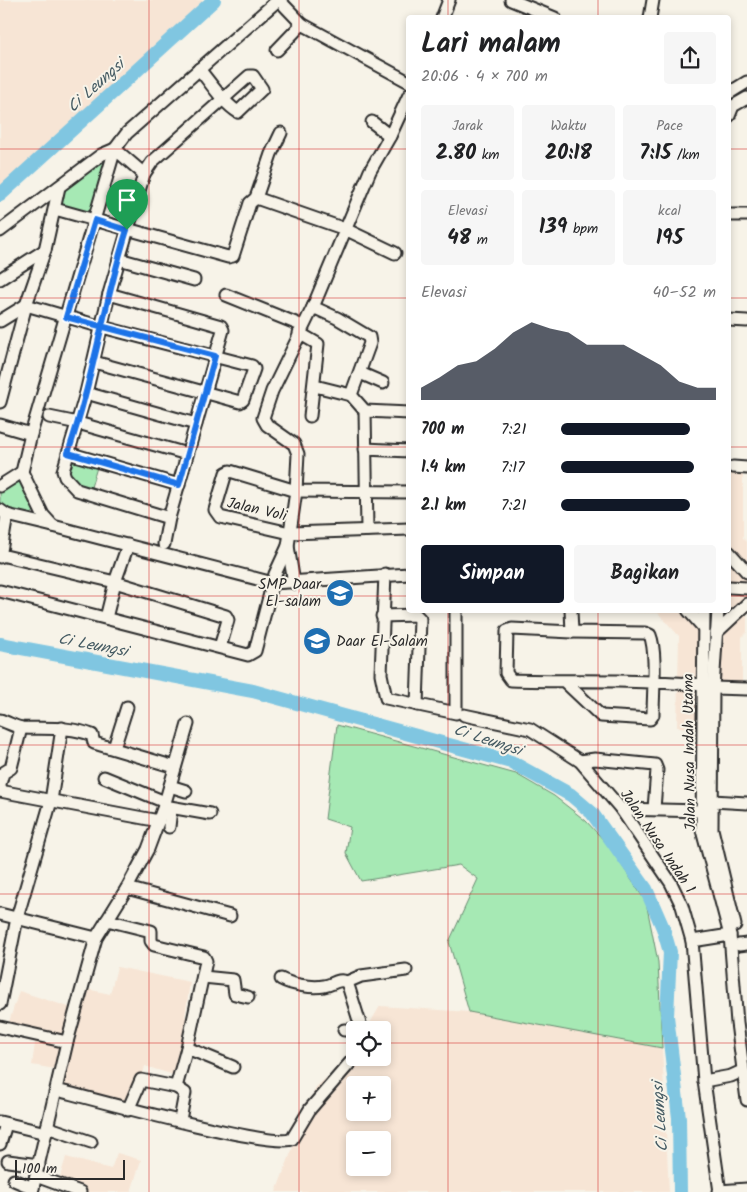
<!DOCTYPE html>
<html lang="id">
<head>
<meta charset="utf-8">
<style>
  body { margin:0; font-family:Kalam,sans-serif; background:#f6f6f6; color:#202124; height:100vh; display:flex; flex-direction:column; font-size:19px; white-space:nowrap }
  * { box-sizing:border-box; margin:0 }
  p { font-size:16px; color:#757577 }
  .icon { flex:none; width:28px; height:28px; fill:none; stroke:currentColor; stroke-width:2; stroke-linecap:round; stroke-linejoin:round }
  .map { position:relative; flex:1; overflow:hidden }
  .details { position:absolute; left:406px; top:15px; width:325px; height:598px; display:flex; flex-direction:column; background:#fff; border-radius:5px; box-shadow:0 2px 8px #0003 }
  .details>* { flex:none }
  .buttons { position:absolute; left:346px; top:1021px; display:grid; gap:10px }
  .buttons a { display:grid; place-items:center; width:45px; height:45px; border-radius:5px; background:#fff; box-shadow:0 2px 8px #0003; font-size:25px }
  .scale { position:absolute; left:15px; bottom:12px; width:110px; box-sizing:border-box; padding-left:5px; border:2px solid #2b2b2b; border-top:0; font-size:14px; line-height:18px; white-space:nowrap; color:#2b2b2b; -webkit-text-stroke:4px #f7f3e8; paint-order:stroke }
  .pin { position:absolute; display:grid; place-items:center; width:42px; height:42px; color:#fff; margin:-51px -21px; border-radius:50% 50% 50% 0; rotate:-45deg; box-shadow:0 0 5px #0007 }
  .pin .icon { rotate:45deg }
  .round { display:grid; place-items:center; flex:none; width:52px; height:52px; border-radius:5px; background:#f6f6f6 }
  .headline { display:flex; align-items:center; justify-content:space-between; height:85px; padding:0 15px }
  h1 { font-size:28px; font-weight:700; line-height:38px }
  .metrics { display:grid; grid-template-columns:repeat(3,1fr); gap:8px; height:85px; padding:5px 15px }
  .metrics div { display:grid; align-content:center; border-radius:5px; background:#f6f6f6; text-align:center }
  .metrics b { font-size:21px; font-weight:700 }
  .metrics small { font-size:14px; font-weight:400 }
  .metrics p { font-size:14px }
  .chart { height:140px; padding:10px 15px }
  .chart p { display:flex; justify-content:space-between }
  .chart svg { width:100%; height:90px; margin-top:5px; fill:#111827; opacity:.7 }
  .action { display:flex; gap:10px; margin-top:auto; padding:10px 15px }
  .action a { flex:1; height:58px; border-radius:5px; background:#111827; color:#fff; font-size:20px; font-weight:700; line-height:58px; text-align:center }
  .action a+a { background:#f6f6f6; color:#202124 }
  ul { padding:0 15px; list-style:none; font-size:16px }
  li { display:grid; grid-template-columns:80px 60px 1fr; align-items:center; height:38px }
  li i { height:12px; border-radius:6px; background:#111827 }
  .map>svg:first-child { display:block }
</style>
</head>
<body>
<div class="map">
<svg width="747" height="1192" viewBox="0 0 747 1192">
  <rect width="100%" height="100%" fill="#f7f3e8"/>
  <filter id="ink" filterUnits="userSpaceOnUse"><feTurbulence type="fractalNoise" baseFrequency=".02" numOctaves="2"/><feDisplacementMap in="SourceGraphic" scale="10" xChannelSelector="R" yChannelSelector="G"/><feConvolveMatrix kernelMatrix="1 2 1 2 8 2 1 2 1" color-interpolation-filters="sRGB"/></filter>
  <g filter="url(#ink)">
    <g fill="#f7e5d5" fill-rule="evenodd">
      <path d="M0,0H214L0,195Z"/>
      <path d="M729,466H743V538L747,542V632L742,637V683H706L704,729L677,727L679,636L658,613L575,610H729Z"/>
      <path d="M117,967L190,982L185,1017L194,1019L177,1076L145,1066L134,1109L51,1089L55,1069L32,1065L36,1036L7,1028L19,991L75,1009L82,988L110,994Z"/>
      <path d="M380,1006L469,1012L662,1048L669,1192H276L316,1087L349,1058L355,1047V1058H382V1030H366ZM355,1085H382V1112H355ZM355,1140H382V1168H355Z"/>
      <path d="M117,1153L141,1160L131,1192H63L56,1190L66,1157L111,1169Z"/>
    </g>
    <g fill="#a6e9b4" stroke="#688a70">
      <path d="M101,155L110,157L93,220L58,210L68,180Z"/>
      <path d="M63,455L98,464L88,497L75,493Z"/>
      <path d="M19,477L38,508L22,522L0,512V487Z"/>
      <path d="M337,725L516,774L554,796L586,821L609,846L646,902L658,962L662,1048L469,1012L449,942L478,879L459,865L361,881L346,853L350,827L325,819Z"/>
    </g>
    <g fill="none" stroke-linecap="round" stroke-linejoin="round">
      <g stroke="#80c6e1" stroke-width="14">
        <path d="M0,195L214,0"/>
        <path d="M0,644L253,691L511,762L571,795L592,813L646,889L663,928L670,952L667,1016L679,1118L680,1192"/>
      </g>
      <g stroke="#2b2b2b" stroke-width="15">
        <g id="minor">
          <path d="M278,0L127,133L115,149L31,434L22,472L43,515L53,526L273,583L409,574"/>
          <path d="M279,0L302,24L409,82"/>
          <path d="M511,0L555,18"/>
          <path d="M442,18L449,0"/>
          <path d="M650,18L653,0"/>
          <path d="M277,50L302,24"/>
          <path d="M729,93L747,82"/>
          <path d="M729,116L733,106L747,98"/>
          <path d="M372,122L390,136"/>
          <path d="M256,198L345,229L395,253"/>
          <path d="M55,209L228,257L233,256L250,203L256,198L271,154L281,133"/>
          <path d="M729,215H747"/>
          <path d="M0,231L101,155L115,149L144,174"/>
          <path d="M119,259L194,280"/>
          <path d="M0,279L45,250"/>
          <path d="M109,294L221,326L223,330L169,518L164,544"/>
          <path d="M226,295L303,326"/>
          <path d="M313,307L337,318L369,337L370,343L351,395L365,411L367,530"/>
          <path d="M729,320L747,321"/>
          <path d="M0,321L26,305L102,327L252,366L254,369L243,400L240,402L94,362"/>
          <path d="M299,333L318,344L310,416"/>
          <path d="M360,373L383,383"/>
          <path d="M315,386L351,395"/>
          <path d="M86,393L196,424"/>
          <path d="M0,402L26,305L45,250L59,187"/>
          <path d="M365,411L409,413"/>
          <path d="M49,417L78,423L187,454"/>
          <path d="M0,425L31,434"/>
          <path d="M365,449L409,451"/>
          <path d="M68,453L179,485"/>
          <path d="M733,467L747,468"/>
          <path d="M0,486L22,472"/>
          <path d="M409,492L296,491L230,471L226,473L215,510L220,517L290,533L409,529"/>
          <path d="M0,510L7,515L53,526"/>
          <path d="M169,518L77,490L65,477L63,471L86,393L109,294L144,174L152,162L249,76H253L262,89L238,112C223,103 210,82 199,69"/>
          <path d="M288,546L294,583"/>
          <path d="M729,552L747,572"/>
          <path d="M1,555L115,582L226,616L228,620L220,647"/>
          <path d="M0,557L7,515"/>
          <path d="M385,574L381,674L386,698L456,713V610"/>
          <path d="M729,587L747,588"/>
          <path d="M0,591L248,655L255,651L275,574L288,546L296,491L298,454L294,444L267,425L263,418L272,391L313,307L370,171L390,136L409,95"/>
          <path d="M571,610L572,632"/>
          <path d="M688,610L703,627"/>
          <path d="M704,610L702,830L730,935L737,1023L747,1100"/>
          <path d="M718,610L713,688L712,829L735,925"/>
          <path d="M382,616L416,615L420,619L417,705"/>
          <path d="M106,618L115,582L128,545"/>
          <path d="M716,633L747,604"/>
          <path d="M564,681L601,716L650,719L653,715C653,694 657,652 650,635L645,633L572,632L512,629L507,631L506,673L511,680C575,682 639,679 702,685"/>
          <path d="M713,688L747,689"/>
          <path d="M464,715L530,729L580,761L621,809L671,883L682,906L692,941L704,1081L720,1192"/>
          <path d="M0,720C7,722 15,727 22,728C46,729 69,726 92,735L94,743L175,767"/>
          <path d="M114,748L127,707"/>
          <path d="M580,761L595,759L655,765L657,770L654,809"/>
          <path d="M104,777L165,802"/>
          <path d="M0,784L3,773L11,768L21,728"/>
          <path d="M170,786L186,791"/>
          <path d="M0,791L159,821"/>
          <path d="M712,801L747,803"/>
          <path d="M164,806L210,814"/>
          <path d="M621,809L702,811"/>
          <path d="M169,827L171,809"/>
          <path d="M127,888L230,916"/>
          <path d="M0,914L96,938"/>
          <path d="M107,920L151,931V941L154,945L204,957L206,961L187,1048L176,1087"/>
          <path d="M692,941L730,935"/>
          <path d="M739,945L747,944"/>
          <path d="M203,977L233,980L235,994L248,997"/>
          <path d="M281,979C292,985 312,988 324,986C333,985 337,978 347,982"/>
          <path d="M0,1004L17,918L51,801L62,728"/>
          <path d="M0,1027L67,1042"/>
          <path d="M344,1030H362"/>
          <path d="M362,1030L347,982L361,976L406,970"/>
          <path d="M187,1048L233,1067"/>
          <path d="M704,1081L731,1076L742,1071"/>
          <path d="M57,1090C88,1098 274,1149 292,1139L310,1109L355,1057"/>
          <path d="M128,1110L141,1080L176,1087L185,1093L180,1120"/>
          <path d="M0,1122L46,1133"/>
          <path d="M47,1127L91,1142"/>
          <path d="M0,1144L6,1124"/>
          <path d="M8,1161L39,1165"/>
          <path d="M36,1176L80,1192"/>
          <path d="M14,1180L33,1188"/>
          <path d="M719,1191L747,1189"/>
          <path d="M32,1192L67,1042L96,938L127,888L148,849L164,806L188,724"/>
        </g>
      </g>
      <use href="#minor" stroke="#f7f3e8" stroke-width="11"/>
    </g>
  </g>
  <g fill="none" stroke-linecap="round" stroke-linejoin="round" filter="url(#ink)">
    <g stroke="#fff" stroke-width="10">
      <path id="route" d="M127,230C104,303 93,380 68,453L179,485L215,356L66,317L95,220L127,230"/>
    </g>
    <use href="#route" stroke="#1a73e8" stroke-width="6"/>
  </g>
  <path fill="none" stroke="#d62828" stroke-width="1" stroke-opacity="0.55" d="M149,0V1192M299,0V1192M448,0V18M598,0V18M0,149H409M729,149H747M0,298H409M729,298H747M0,447H409M729,447H747M0,596H409M729,596H747M448,610V1192M598,610V1192M0,745H747M0,894H747M0,1043H355M382,1043H747"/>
  <defs>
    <g id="school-disc" transform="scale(1.4375)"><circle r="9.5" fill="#1f6fb2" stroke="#f7f3e8"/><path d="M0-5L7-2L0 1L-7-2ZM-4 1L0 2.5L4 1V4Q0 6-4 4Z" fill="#fff"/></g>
  </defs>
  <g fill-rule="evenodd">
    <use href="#school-disc" x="340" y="593"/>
    <use href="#school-disc" x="317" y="641"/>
  </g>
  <g text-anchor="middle" stroke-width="4" stroke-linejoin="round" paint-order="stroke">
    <g font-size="15" fill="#2b2b2b" stroke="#f7f3e8">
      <text transform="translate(257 509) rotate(13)" y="5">Jalan Voli</text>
      <text transform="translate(689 752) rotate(-91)" y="5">Jalan Nusa Indah Utama</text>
      <text transform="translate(658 841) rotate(56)" y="5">Jalan Nusa Indah 1</text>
    </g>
    <g font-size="15" fill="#2b2b2b" stroke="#f7f3e8" text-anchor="end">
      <text x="321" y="589">SMP Daar<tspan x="321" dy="17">El-salam</tspan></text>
      <text x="336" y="646" text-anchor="start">Daar El-Salam</text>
    </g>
    <g font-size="16" font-style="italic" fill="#445a62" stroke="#f7f3e8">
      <text transform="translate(95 85) rotate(-42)" y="6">Ci Leungsi</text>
      <text transform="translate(93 644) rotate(11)" y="6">Ci Leungsi</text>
      <text transform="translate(488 739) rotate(18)" y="6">Ci Leungsi</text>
      <text transform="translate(659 1117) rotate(-94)" y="6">Ci Leungsi</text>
    </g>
  </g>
</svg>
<div class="buttons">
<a><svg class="icon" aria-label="locate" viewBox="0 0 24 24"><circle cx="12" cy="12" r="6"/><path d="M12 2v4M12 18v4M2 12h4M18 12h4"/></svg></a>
<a>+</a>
<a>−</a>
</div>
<div class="scale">100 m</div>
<div class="pin" style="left:127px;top:230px;background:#1e9e55"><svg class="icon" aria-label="arrive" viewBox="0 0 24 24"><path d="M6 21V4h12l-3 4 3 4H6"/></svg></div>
<section class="details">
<div class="headline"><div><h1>Lari malam</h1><p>20:06 · 4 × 700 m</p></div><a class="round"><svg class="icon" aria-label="share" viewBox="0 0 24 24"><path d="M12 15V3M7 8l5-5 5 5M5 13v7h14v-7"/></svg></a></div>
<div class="metrics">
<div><p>Jarak</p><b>2.80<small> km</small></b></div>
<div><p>Waktu</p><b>20:18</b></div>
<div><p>Pace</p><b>7:15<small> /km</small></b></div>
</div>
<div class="metrics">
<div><p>Elevasi</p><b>48<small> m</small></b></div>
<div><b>139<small> bpm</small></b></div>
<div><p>kcal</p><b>195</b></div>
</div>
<div class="chart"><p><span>Elevasi</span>40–52 m</p>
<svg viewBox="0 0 160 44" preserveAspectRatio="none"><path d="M0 44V38L10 33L20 27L30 25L40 19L50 11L60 6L70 9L80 11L90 17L100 17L110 17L120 22L130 27L140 35L150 38L160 38V44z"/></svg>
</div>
<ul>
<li><b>700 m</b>7:21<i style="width:83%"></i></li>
<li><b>1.4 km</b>7:17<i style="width:86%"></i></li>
<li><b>2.1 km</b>7:21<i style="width:83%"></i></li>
</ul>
<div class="action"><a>Simpan</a><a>Bagikan</a></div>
</section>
</div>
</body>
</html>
